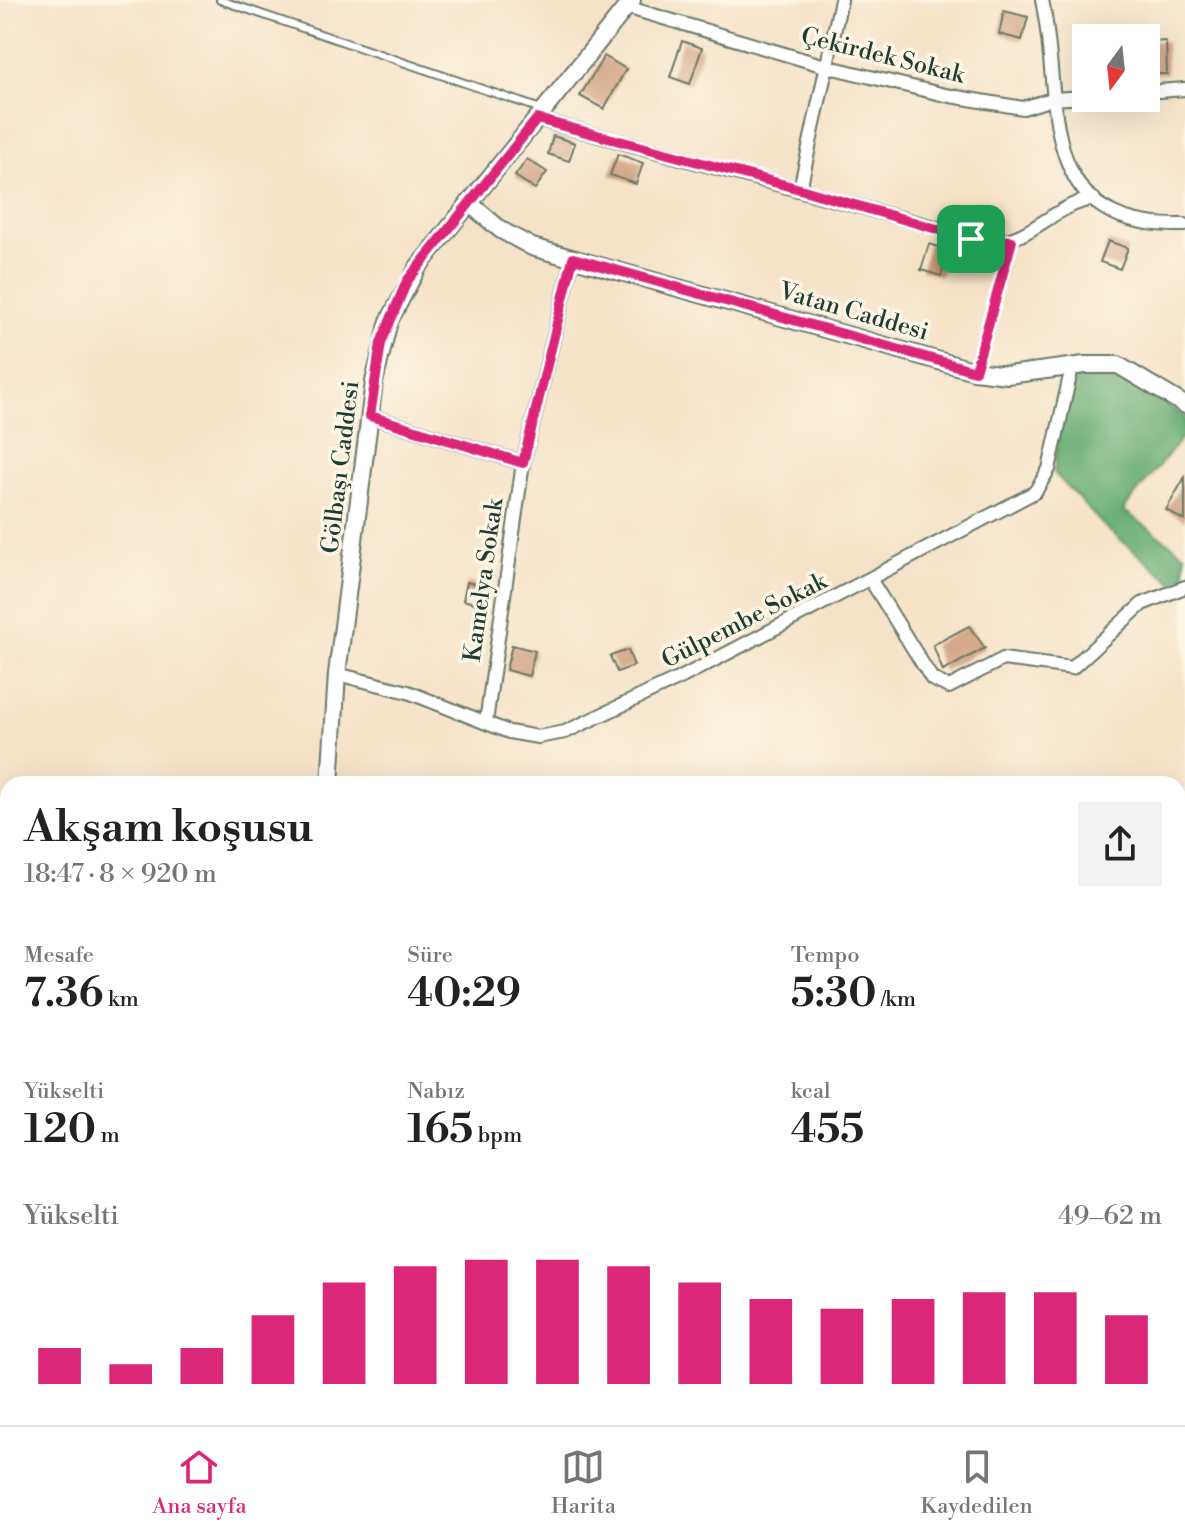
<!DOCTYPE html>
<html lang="tr">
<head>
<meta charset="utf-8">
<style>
  body { margin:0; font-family:"Libre Bodoni",serif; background:#f2f2f2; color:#222; height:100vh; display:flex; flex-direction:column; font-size:30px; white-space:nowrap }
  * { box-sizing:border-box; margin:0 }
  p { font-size:26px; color:#767676 }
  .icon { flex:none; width:44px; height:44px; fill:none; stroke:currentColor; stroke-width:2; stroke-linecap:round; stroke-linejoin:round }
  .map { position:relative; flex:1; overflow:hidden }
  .sheet { position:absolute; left:0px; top:776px; width:1186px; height:650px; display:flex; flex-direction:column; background:#fff; border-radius:24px 24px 0 0; box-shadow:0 8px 32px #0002 }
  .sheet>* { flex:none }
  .needle { width:52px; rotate:195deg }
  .fabs { position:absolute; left:1072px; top:24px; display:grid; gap:16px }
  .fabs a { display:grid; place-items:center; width:88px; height:88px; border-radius:0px; background:#fff; box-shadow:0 8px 32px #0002; font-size:40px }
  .pin { position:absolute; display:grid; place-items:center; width:68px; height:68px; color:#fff; margin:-34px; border-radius:16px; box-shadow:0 4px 12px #0006 }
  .round { display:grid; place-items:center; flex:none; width:84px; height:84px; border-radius:0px; background:#f2f2f2 }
  .head { display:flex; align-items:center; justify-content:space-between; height:136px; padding:0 24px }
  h1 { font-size:44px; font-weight:600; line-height:60px }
  .figures { display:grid; grid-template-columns:repeat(3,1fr); gap:12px; height:136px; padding:8px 24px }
  .figures div { display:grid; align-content:center }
  .figures b { font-size:40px; font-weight:600 }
  .figures small { font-size:22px; font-weight:400 }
  .figures p { font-size:22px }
  .chart { height:224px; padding:16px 24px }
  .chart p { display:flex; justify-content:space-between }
  .chart svg { width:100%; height:144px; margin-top:8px; stroke:#db2777; stroke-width:6 }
  .tabs { display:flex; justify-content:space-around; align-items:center; height:112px; border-top:2px solid #e0e0e0; background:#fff; font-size:22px; color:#767676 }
  .tabs a { display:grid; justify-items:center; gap:4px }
  .tabs .current { color:#db2777 }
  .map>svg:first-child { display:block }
</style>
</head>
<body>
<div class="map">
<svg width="1185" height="1425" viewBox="0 0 1185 1425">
  <rect width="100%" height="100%" fill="#fcf5e5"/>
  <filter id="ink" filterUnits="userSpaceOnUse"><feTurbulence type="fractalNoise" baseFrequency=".0125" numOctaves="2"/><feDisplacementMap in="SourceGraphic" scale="16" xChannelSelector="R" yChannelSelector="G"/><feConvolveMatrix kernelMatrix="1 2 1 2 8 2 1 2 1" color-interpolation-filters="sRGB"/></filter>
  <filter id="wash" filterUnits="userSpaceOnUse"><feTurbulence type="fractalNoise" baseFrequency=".006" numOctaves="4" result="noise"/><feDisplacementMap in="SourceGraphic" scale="32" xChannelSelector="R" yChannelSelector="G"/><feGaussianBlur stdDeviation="1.8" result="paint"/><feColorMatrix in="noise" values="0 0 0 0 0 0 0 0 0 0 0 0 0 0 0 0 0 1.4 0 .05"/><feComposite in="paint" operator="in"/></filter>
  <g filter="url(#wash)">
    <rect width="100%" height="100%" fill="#f5e3c8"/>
    <path fill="#65ac73" stroke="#427454" stroke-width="2" d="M1085,371L1122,373L1185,417V434L1123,510L1185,554V582L1176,585L1107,529L1054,473C1059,442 1057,390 1085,371Z"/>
    <g id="blocks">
      <g fill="#cf9e7b">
        <path d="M1004,11L1028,17L1022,40L999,34Z"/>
        <path d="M682,41L702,48L690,84L670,77Z"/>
        <path d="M1166,41L1167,74H1146V42Z"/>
        <path d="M604,56L626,69L604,109L580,96Z"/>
        <path d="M553,136L575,143L569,161L548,154Z"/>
        <path d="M618,154L643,163L636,184L610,175Z"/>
        <path d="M527,159L547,172L535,189L515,176Z"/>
        <path d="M1108,241L1128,248L1120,269L1100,262Z"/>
        <path d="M929,244L949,250L941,276L921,270Z"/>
        <path d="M1185,477V521L1166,510Z"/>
        <path d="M467,582L490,587L485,606L463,600Z"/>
        <path d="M969,626L985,648L943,671L933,645Z"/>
        <path d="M512,645L535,651L529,676L506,670Z"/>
        <path d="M628,650L634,666L617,672L610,656Z"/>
      </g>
    </g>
  </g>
  <g filter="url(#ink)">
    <use href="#blocks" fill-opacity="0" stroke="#6a7768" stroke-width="2"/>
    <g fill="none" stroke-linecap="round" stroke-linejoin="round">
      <g stroke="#6a7768" stroke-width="10">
        <g id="service">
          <path d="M220,0L541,109"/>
          <path d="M976,368L1012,241"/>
          <path d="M1178,1405H1185"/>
        </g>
      </g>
      <g stroke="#6a7768" stroke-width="16">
        <g id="minor">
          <path d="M1042,0C1064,100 1030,229 1185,225"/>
          <path d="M626,7L825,66L945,95L1023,108L1052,99L1086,97"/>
          <path d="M1146,92L1185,89"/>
          <path d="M537,119L989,242C1031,243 1053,204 1094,199"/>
          <path d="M800,189L841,0"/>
          <path d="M370,416L523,463"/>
          <path d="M870,579L932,679L949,687L1003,659L1072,668L1142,604L1185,587"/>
          <path d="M337,674L408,692L509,732L538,737L565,732L684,676L1035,492L1049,469L1072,367"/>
          <path d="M486,722L523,463L573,258"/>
          <path d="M0,1100L8,1102"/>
        </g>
      </g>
      <g stroke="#6a7768" stroke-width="20">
        <g id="tertiary">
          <path d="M469,203L501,230L532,247L975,371L1007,375L1085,365H1118L1185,405"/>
          <path d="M330,784L337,674L374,382L389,321L418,267L632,0"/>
          <path d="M228,1425L233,1418"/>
        </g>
      </g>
      <use href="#service" stroke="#fff" stroke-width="6"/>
      <use href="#minor" stroke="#fff" stroke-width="12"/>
      <use href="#tertiary" stroke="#fff" stroke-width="16"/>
    </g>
  </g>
  <g fill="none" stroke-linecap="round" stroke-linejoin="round" filter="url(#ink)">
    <g stroke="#fff" stroke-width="16">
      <path id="route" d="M537,119L800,189L971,239L1012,241L975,371L573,258L523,463L370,416L381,343L407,281Z"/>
    </g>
    <use href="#route" stroke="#db2777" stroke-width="10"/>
  </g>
  <g text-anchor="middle" stroke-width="7" stroke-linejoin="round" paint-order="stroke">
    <g font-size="24" fill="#1f3d34" stroke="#fcf5e5">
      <text transform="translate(883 55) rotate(14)" y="8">Çekirdek Sokak</text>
      <text transform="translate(854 311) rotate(16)" y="8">Vatan Caddesi</text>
      <text transform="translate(340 467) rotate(-83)" y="8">Gölbaşı Caddesi</text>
      <text transform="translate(483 580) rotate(-82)" y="8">Kamelya Sokak</text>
      <text transform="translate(744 620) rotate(-27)" y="8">Gülpembe Sokak</text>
    </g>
  </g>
</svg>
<div class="fabs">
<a><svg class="needle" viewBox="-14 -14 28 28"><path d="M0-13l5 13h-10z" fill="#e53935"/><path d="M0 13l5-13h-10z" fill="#767676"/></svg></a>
</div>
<div class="pin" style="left:971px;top:239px;background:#1e9e55"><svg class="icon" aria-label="arrive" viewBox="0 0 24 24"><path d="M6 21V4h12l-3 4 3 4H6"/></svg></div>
<section class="sheet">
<div class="head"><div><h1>Akşam koşusu</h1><p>18:47 · 8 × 920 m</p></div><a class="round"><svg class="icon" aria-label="share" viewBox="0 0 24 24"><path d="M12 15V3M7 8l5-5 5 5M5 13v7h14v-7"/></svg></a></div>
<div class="figures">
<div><p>Mesafe</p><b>7.36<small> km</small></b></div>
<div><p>Süre</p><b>40:29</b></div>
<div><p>Tempo</p><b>5:30<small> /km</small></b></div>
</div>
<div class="figures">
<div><p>Yükselti</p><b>120<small> m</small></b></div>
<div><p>Nabız</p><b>165<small> bpm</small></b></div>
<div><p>kcal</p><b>455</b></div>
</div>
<div class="chart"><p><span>Yükselti</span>49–62 m</p>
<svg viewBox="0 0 160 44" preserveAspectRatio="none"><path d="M5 44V33M15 44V38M25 44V33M35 44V23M45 44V13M55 44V8M65 44V6M75 44V6M85 44V8M95 44V13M105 44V18M115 44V21M125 44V18M135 44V16M145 44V16M155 44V23"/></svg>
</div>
</section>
</div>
<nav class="tabs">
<a class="current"><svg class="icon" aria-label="home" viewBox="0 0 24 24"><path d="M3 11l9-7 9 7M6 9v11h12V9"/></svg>Ana sayfa</a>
<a><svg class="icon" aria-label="map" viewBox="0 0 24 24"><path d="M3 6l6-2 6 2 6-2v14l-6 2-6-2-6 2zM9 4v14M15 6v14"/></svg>Harita</a>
<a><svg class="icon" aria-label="saved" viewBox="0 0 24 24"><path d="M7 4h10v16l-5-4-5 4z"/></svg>Kaydedilen</a>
</nav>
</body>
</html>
